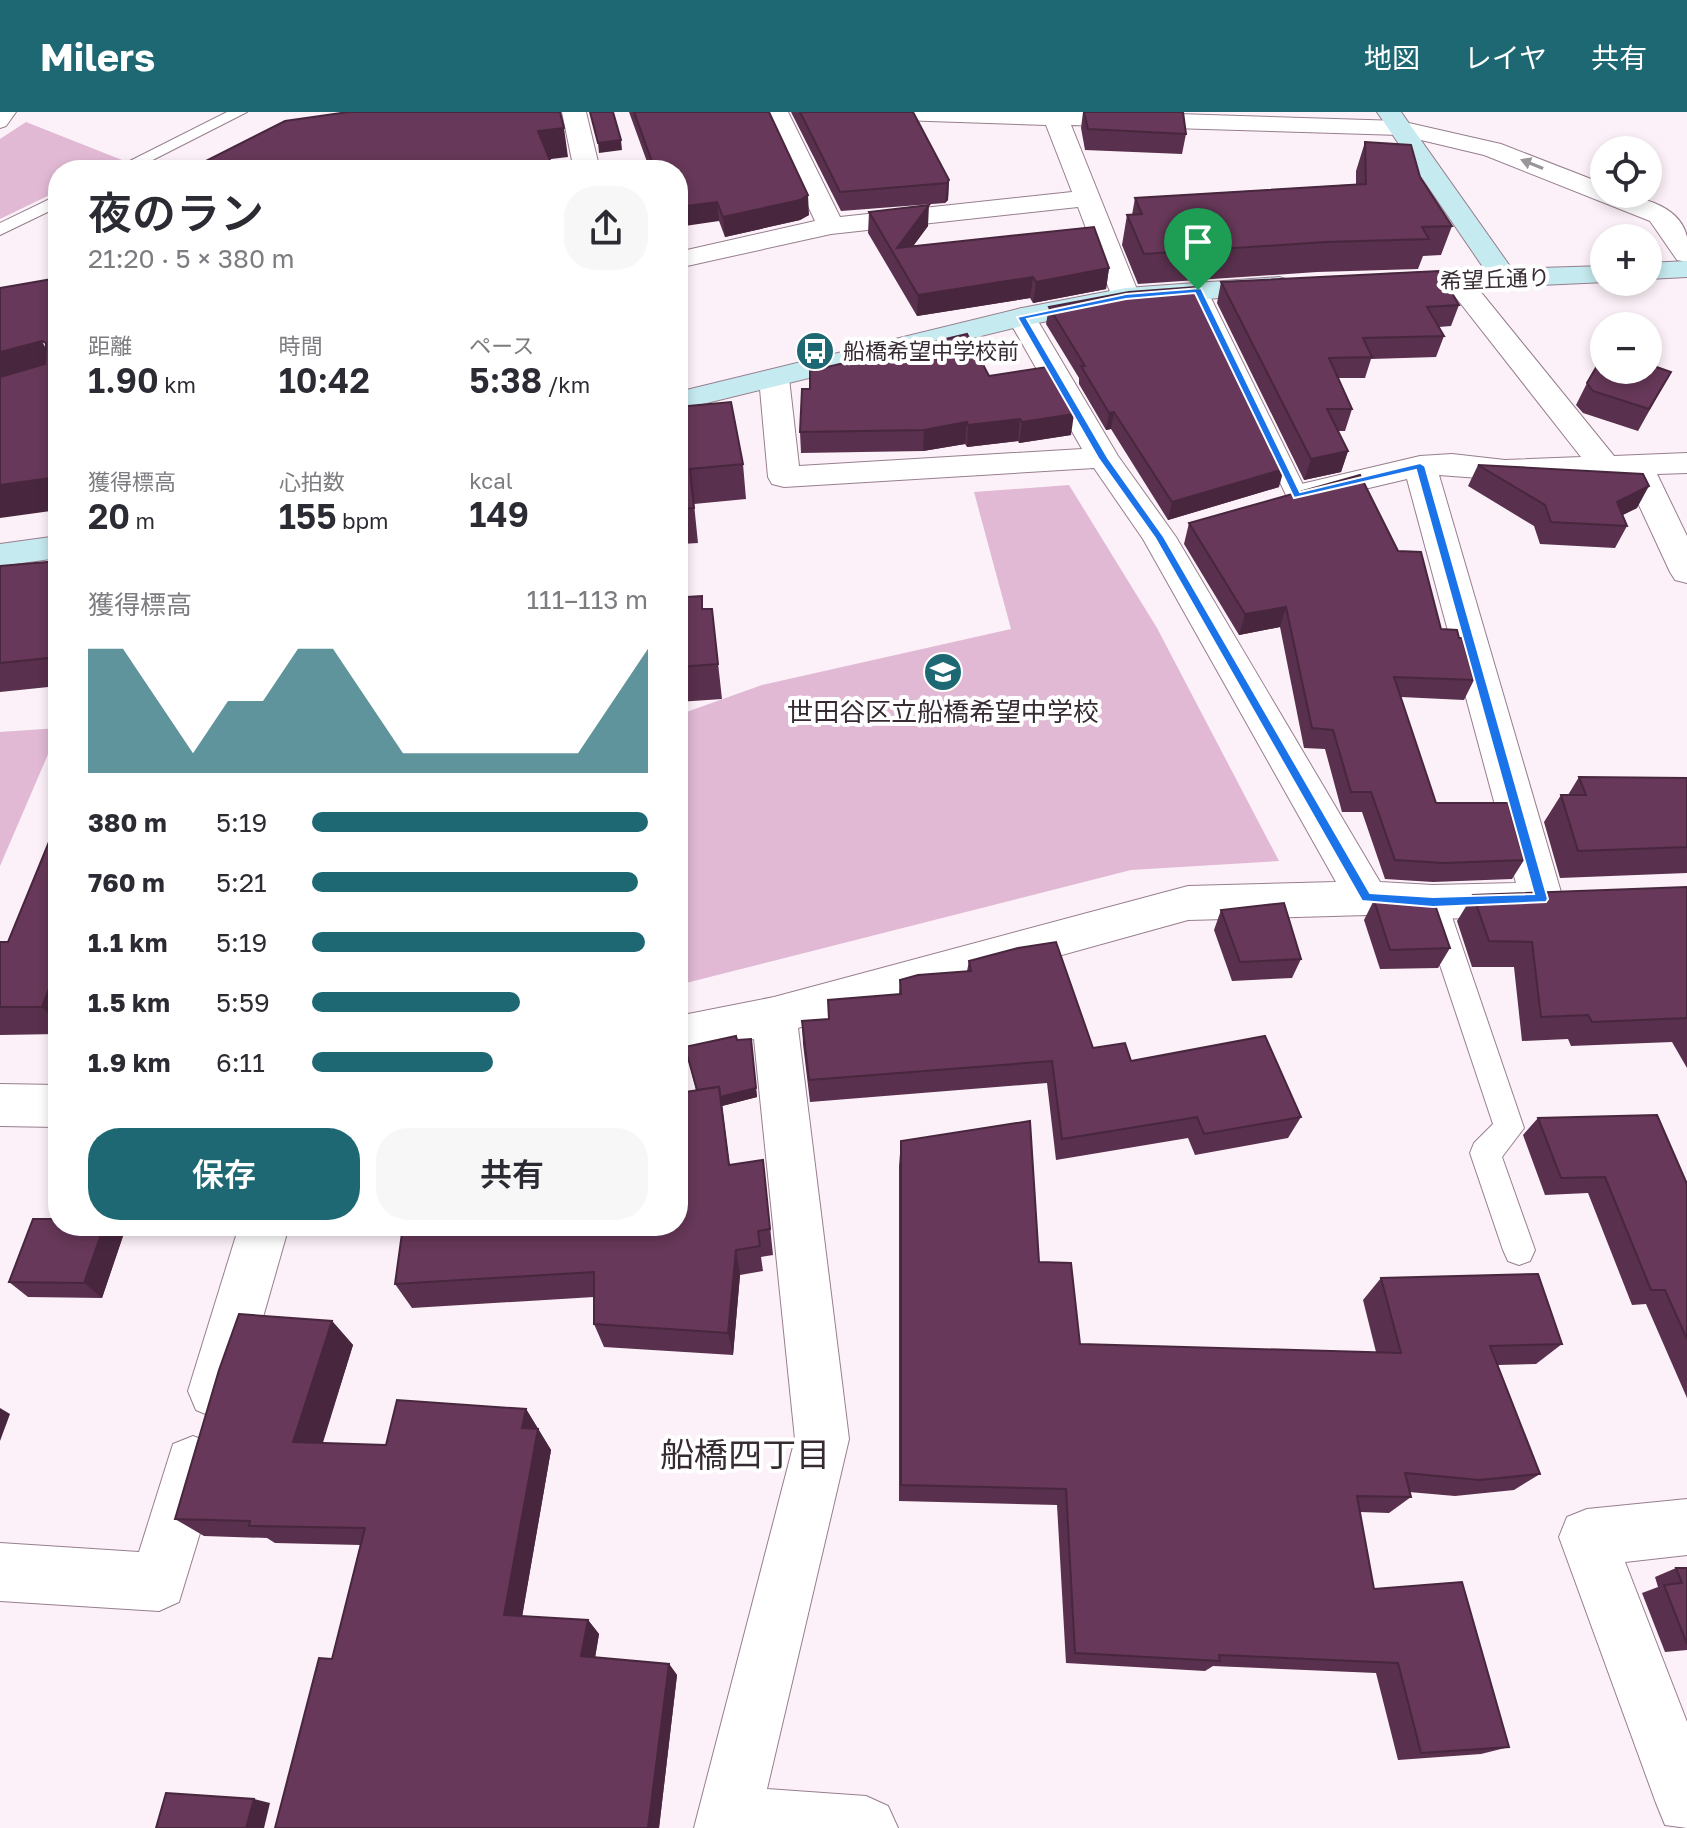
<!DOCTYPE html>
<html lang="ja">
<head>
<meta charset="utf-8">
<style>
  body { margin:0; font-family:"Golos Text","Noto Sans JP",sans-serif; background:#f7f7f7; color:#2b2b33; height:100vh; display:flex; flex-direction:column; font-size:30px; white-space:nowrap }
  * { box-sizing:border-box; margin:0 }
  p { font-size:26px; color:#7c7c81 }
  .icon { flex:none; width:44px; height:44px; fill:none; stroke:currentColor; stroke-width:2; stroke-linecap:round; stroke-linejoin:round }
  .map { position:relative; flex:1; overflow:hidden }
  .sheet { position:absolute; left:48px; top:48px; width:640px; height:1076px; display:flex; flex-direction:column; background:#fff; border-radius:32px; box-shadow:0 4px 12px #0003 }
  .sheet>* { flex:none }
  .buttons { position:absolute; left:1590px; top:24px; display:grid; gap:16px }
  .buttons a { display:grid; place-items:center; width:72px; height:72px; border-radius:50%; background:#fff; box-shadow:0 4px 12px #0003; font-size:40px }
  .pin { position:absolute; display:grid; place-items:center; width:68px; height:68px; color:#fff; margin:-82px -34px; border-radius:50% 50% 50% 0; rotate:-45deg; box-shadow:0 0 8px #0007 }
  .pin .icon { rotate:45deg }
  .round { display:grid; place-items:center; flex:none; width:84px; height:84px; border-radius:32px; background:#f7f7f7 }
  .head { display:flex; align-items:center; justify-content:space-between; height:136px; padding:0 40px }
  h1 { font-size:44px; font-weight:600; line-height:60px }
  .metrics { display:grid; grid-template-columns:repeat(3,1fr); gap:12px; height:136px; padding:8px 40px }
  .metrics div { display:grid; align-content:center }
  .metrics b { font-size:34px; font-weight:600 }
  .metrics small { font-size:22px; font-weight:400 }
  .metrics p { font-size:22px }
  .chart { height:224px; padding:16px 40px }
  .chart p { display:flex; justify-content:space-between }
  .chart svg { width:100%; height:144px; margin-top:8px; fill:#1e6873; opacity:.7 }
  .cta { display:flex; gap:16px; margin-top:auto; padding:16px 40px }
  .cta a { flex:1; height:92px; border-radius:32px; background:#1e6873; color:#fff; font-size:32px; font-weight:600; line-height:92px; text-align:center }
  .cta a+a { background:#f7f7f7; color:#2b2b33 }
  ul { padding:0 40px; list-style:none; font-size:26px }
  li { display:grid; grid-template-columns:128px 96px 1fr; align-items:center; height:60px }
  li i { height:20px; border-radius:10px; background:#1e6873 }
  header { display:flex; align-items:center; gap:48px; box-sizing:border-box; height:112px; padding:0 40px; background:#1e6873; color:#fff }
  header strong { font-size:38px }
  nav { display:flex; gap:44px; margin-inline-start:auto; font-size:28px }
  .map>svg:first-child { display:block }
</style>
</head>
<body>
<header>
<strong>Milers</strong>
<nav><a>地図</a><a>レイヤ</a><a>共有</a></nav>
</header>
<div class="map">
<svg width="1687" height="1716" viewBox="0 0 1687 1716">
  <rect width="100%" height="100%" fill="#fcf1f8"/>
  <g fill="#e1b9d4">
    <path d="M26,10L122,48L101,58H58V79L0,107V27Z"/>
    <path d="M1069,373L1157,516L1279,749L1131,758L678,873V603L762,573L1011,517L974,380Z"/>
    <path d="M58,616V619L0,754V620Z"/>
  </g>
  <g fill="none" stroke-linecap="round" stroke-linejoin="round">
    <g stroke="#977e8e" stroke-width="2">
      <g id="lane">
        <path d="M0,0H16L6,14L0,16Z"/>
        <path d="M227,0H247L133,58H112Z"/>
        <path d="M58,83V95L0,123V111Z"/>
        <path d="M1200,177L1209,182L1308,383L1304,388H1290L1286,383L1191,182Z"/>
        <path d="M1437,791L1447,794L1451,802L1524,1016L1502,1045L1535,1138L1530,1149L1519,1153L1508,1149L1503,1138L1470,1041L1474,1031L1493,1012L1423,802L1427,794Z"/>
      </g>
    </g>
    <g stroke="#977e8e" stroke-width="2">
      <g id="street">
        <path d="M562,0H586L600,58H574Z"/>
        <path d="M764,0H788L840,105L1072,80L1046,13L870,7L861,5L858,0H1115L1400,9L1501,32L1604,72V82C1633,82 1680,91 1687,125C1687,133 1687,142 1687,150L1677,148L1650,109L1484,43L1400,23L1071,13L1140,185L1136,191L1126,194L1116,191L1112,185L1078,95L831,122L678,156V140L815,109Z"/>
        <path d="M1457,161L1467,163L1614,344L1687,341V361L1657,362L1687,424V471L1675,468L1670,460L1625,363L1505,368L1439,363L1563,787L1557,799L1542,804L1433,807L1367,803L1188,808L798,916L849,1327L767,1677L866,1684L888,1694L898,1716H694L795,1327L754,927L678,942V904L774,885L1188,774L1336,770L1143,427L1094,356L784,375L772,372L768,365L759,266L763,260L774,257L785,260L789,266L799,354L1082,337L1007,205L1012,199L1022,196L1032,199L1118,344L1176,425L1380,770L1433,773L1516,771L1407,367L1305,391L1293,388L1288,381L1293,374L1420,344L1452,342L1505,348L1581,345L1443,169L1447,163Z"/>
        <path d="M0,972L58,973V1015L0,1014Z"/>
        <path d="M239,1114H289L242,1279L234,1298L215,1306L196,1298L188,1279Z"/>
        <path d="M193,1324L213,1332L221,1352L179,1490L159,1499L0,1489V1431L139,1440L173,1332Z"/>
        <path d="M1687,1387V1443L1625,1450L1687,1610V1716L1665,1713L1656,1691L1559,1425L1567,1405L1587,1397Z"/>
      </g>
    </g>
    <g stroke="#977e8e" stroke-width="2">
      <g id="secondary">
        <path d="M1377,0H1401L1512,157L1604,154L1606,170L1384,180L1374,177L1370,171L1374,165L1384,162L1485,158Z"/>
        <path d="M1687,149V165L1648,167V151Z"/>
        <path d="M1279,165L1289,168L1293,174L1289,180L1126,194L1022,214L678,298V280L1022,196L1126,176Z"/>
        <path d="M58,424V446L0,454V432Z"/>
      </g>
    </g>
    <use href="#lane" fill="#fff" fill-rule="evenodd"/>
    <use href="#street" fill="#fff" fill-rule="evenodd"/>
    <use href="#secondary" fill="#c5eaef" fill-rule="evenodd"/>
  </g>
  <g fill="#59304d">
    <path d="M629,0H769L809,103L800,108L725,125L719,109L678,58H650Z"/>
    <path d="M791,0H913L949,68L948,88L945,91L841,99Z"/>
    <path d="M1083,0H1183L1186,22L1182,42L1085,38L1081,16Z"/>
    <path d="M1365,30L1420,65L1452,114L1441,143L1423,144L1418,157L1317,160L1138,172L1122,133L1127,103H1132L1135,86L1356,72V59Z"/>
    <path d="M869,100L928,114L913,134L1109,156L1106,177L1033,191L1030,186L917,204L868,121Z"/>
    <path d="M1221,170L1459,193L1451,214L1439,215L1444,224L1436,245L1371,247L1365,266H1338L1352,297L1345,319H1338L1348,339L1341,360L1304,368L1217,191Z"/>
    <path d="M1049,195L1279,375L1168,408L1111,317L1106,318L1079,272V266L1046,212Z"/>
    <path d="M1671,260L1638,319L1583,301L1576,293L1587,271Z"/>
    <path d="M989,264L1071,323L1019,331L1018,329L967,335L965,332L923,339L801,341L800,320Z"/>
    <path d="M678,295L743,352L746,387L694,392L698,431L682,432L687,485L703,497H712L722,587L678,590Z"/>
    <path d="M1478,353L1637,396L1622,403L1627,414L1615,436L1540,432L1534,414L1468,374Z"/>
    <path d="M1189,411L1398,439L1441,517L1459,526L1474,568L1464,588L1401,585L1436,691L1524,748L1512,767L1433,770L1385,767L1362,700H1342L1325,637L1304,636L1280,515L1239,523L1184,432Z"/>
    <path d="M58,449V574L0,580V454Z"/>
    <path d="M1579,665L1687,666V761L1560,766L1544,710L1561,683H1568Z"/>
    <path d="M58,708V922L0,923V830H8Z"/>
    <path d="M1687,775V956L1672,930L1571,934L1568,927L1522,929L1514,855H1472L1457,809L1473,783Z"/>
    <path d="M1374,788L1450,836L1438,856L1380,857L1364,808Z"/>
    <path d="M1221,798L1301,847L1292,866L1232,869L1214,818Z"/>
    <path d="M969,849L1093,936L1301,1005L1288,1026L1195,1043L1188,1026L1056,1048L1047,971L810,990L803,932L802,909L828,907V888L899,882L900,868L967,859Z"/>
    <path d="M751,927L757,985L722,994L729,1053L763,1048L773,1143L761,1145L763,1159L740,1163L733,1243L604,1235L594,1212V1185L412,1196L395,1172L696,978L685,935Z"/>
    <path d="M1538,1006L1687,1072V1286L1646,1192L1632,1193L1588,1081L1545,1083L1523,1023Z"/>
    <path d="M901,1029L1039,1150L1080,1232L1376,1240L1363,1188L1381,1166L1562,1232L1536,1252L1498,1253L1540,1362L1514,1378L1455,1384L1409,1380L1411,1385L1389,1401L1360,1400L1374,1477L1509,1635L1481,1642L1398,1648L1376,1561L1213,1554L1205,1559L1066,1551L1057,1393L899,1389V1054Z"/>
    <path d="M123,1124L102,1186L28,1185L9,1170Z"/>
    <path d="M332,1209L353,1233L322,1331L386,1333L526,1297L551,1338L522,1504L588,1508L599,1522L595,1546L669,1552L677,1563L659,1716H275L332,1547L360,1433L275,1431L267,1426L204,1424L175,1407Z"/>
    <path d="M1676,1456H1687V1538L1665,1540L1642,1481L1658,1475L1655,1465Z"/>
  </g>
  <g fill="#48273e">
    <path d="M564,16L568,45L543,48L538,19Z"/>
    <path d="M621,28L622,38L599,41L598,31Z"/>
    <path d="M949,68L948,88L945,91L947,71Z"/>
    <path d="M808,83L809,103L800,108L725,125L723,105Z"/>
    <path d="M717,90L719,109L678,115V95Z"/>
    <path d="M929,93L928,114L900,152L897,136Z"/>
    <path d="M1109,156L1106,177L1033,191L1036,170Z"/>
    <path d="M1033,165L1030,186L917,204L918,183Z"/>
    <path d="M42,229L57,259L0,275V240Z"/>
    <path d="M1114,300L1111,317L1106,318L1109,301Z"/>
    <path d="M1074,302L1071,323L1019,331L1022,310Z"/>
    <path d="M1020,307L1018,329L967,335L968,313Z"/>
    <path d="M967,310L965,332L923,339L924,318Z"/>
    <path d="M1348,339L1341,360L1304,368L1311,347Z"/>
    <path d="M1284,357L1279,375L1168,408L1172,390Z"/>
    <path d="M58,365V398L0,406V373Z"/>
    <path d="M1649,374L1637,396L1605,412L1617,390Z"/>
    <path d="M1286,495L1280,515L1239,523L1245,502Z"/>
    <path d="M58,852V912L42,895Z"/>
    <path d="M756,976L757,985L722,994L733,1080L700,991Z"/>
    <path d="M104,1114H112L123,1124L102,1186L84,1171Z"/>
    <path d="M736,1138L740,1163L733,1243L728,1221Z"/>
    <path d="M332,1209L353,1233L317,1350L293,1330Z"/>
    <path d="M0,1296L10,1302L0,1329Z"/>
    <path d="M526,1297L551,1338L520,1517L504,1503L522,1316Z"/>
    <path d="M588,1508L599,1522L593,1557L581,1544Z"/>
    <path d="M669,1552L677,1563L659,1716H648Z"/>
    <path d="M254,1687L270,1691L264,1716H246Z"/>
  </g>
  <g fill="#673859" stroke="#48273e" stroke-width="2">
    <path d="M348,0H560L564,16L538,19L554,58H192L190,57L285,9Z"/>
    <path d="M590,0H613L621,28L598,31Z"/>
    <path d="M634,0H769L808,83L800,88L723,105L717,90L678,95V58H655Z"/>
    <path d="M800,0H913L949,68L947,71L840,80Z"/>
    <path d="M1084,0H1183L1186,22L1088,17Z"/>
    <path d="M1365,30L1411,33L1420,65L1452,114L1422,115L1429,127L1325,130L1144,142L1127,103L1142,102L1135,86L1366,72Z"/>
    <path d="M929,93L897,136L1094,115L1109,156L1036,170L1033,165L918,183L869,100Z"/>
    <path d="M1439,159L1459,193L1427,195L1444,224L1363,226L1372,245L1329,246L1352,297H1327L1348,339L1311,347L1221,170Z"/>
    <path d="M58,166V365L0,373V265L45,252L46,231L42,229L0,240V176Z"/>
    <path d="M1196,175L1284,357L1172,390L1114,300L1109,301L1081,254H1085L1049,195L1129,180Z"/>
    <path d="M967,222L989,264L1047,255L1074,302L1022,310L1020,307L968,313L967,310L924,318L800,320L802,277H810V259Z"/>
    <path d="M1604,242V258H1648V252L1671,260L1649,297L1593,279L1587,271Z"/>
    <path d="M731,290L743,352L690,357L694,396L678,397V295Z"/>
    <path d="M1478,353L1643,362L1649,374L1617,390L1627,414L1551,410L1545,393Z"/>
    <path d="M1360,363L1398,439L1421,440L1441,517L1457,518L1459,526H1462L1474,568L1394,565L1436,691H1508L1524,748L1444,751L1395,748L1371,680H1351L1333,618L1312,616L1286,495L1245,502L1189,411Z"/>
    <path d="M678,401L686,485L702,484V497H712L718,552L678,555Z"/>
    <path d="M58,449V545L0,551V454Z"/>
    <path d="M1579,665L1687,666V735L1578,739L1561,683H1586Z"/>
    <path d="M58,708V852L42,895H0V830H8Z"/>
    <path d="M1687,775V906L1592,910L1588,903L1541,905L1532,830L1489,829L1473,783Z"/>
    <path d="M1374,788L1434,790L1450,836L1390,838Z"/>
    <path d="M1284,791L1301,847L1240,850L1221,798Z"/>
    <path d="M1056,830L1093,936L1125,931L1131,949L1265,924L1301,1005L1204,1022L1197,1005L1062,1027L1052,949L809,968L802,909L829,907L828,888L901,882L900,868L918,863L971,859L969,849L1018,836Z"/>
    <path d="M736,924L737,928L751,927L756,976L720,985L719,975L697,978L685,935Z"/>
    <path d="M719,975L729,1053L763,1048L770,1117L758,1119L760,1134L736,1138L728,1221L594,1212V1160L395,1172L403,1114H678V981Z"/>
    <path d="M1657,1003L1687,1072V1227L1665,1178H1651L1605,1065L1561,1066L1538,1006Z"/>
    <path d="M1030,1009L1039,1150L1071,1151L1080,1232L1401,1241L1381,1166L1538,1162L1562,1232L1490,1234L1540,1362L1479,1368L1405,1361L1411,1385L1357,1384L1374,1477L1462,1470L1509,1635L1421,1641L1398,1551L1219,1543L1220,1549L1075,1541L1066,1377L901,1373V1029Z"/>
    <path d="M33,1107H58V1114H104L84,1171L9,1170Z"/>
    <path d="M239,1202L332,1209L293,1330L386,1333L397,1288L526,1297L522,1316L538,1317L504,1503L588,1508L581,1544L669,1552L648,1716H275L319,1546L332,1547L365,1416L249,1414L250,1409L175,1407L219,1258Z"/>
    <path d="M1676,1456H1687V1532L1664,1473L1682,1471Z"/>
    <path d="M166,1681L254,1687L246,1716H156Z"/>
  </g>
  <defs><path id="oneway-solid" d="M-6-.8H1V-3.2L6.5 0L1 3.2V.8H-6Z" transform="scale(2)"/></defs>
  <use fill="#9a9598" href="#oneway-solid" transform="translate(1532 52) rotate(-158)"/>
  <path fill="#1a73e8" stroke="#fff" stroke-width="2" fill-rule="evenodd" d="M1201,176L1300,380L1420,351L1425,354L1548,787L1546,790L1433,795L1362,789L1155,426L1098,346L1017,205L1126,182ZM1195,181L1294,386L1416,358L1534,782L1433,785L1370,781L1164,425L1108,346L1027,207L1126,187Z"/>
  <defs>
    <g id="bus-disc" transform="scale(2)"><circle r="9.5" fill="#1e6873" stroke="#fff"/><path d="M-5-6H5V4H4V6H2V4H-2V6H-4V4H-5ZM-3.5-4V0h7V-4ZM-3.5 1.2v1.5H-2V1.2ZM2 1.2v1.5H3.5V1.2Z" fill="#fff"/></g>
    <g id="school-disc" transform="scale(2)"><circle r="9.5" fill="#1e6873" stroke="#fff"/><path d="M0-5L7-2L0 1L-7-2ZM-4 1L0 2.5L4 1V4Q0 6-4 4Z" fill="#fff"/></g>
  </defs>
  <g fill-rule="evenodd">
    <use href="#bus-disc" x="815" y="239"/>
    <use href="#school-disc" x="943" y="560"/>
  </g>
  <g text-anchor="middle" stroke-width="8" stroke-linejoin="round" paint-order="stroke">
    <g font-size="22" fill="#362b32" stroke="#fff">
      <text transform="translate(1495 167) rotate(-2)" y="8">希望丘通り</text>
    </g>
    <g font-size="22" fill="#362b32" stroke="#fff" text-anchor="start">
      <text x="843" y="247">船橋希望中学校前</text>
    </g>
    <g font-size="26" fill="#362b32" stroke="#fff">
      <text x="943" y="609">世田谷区立船橋希望中学校</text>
    </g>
    <g font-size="34" fill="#362b32" stroke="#fff">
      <text x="745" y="1355">船橋四丁目</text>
    </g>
  </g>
</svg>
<div class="buttons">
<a><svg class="icon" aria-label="locate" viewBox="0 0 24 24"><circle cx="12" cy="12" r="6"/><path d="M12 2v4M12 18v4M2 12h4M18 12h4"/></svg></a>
<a>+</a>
<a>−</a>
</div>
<div class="pin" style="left:1198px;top:178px;background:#1e9e55"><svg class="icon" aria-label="arrive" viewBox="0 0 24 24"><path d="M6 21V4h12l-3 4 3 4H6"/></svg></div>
<section class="sheet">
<div class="head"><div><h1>夜のラン</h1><p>21:20 · 5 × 380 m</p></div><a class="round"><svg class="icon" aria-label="share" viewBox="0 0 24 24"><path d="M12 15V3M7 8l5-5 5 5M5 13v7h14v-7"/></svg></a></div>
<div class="metrics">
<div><p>距離</p><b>1.90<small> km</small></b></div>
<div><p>時間</p><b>10:42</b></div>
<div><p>ペース</p><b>5:38<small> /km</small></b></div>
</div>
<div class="metrics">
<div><p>獲得標高</p><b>20<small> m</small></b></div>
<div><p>心拍数</p><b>155<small> bpm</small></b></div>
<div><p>kcal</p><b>149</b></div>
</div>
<div class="chart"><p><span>獲得標高</span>111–113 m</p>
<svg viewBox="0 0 160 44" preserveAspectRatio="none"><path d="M0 44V6L10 6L20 22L30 38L40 22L50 22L60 6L70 6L80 22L90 38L100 38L110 38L120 38L130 38L140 38L150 22L160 6V44z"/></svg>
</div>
<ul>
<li><b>380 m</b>5:19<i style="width:100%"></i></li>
<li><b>760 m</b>5:21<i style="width:97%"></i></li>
<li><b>1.1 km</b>5:19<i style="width:99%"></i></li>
<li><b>1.5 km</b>5:59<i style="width:62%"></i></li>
<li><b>1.9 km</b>6:11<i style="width:54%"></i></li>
</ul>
<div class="cta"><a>保存</a><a>共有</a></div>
</section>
</div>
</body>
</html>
